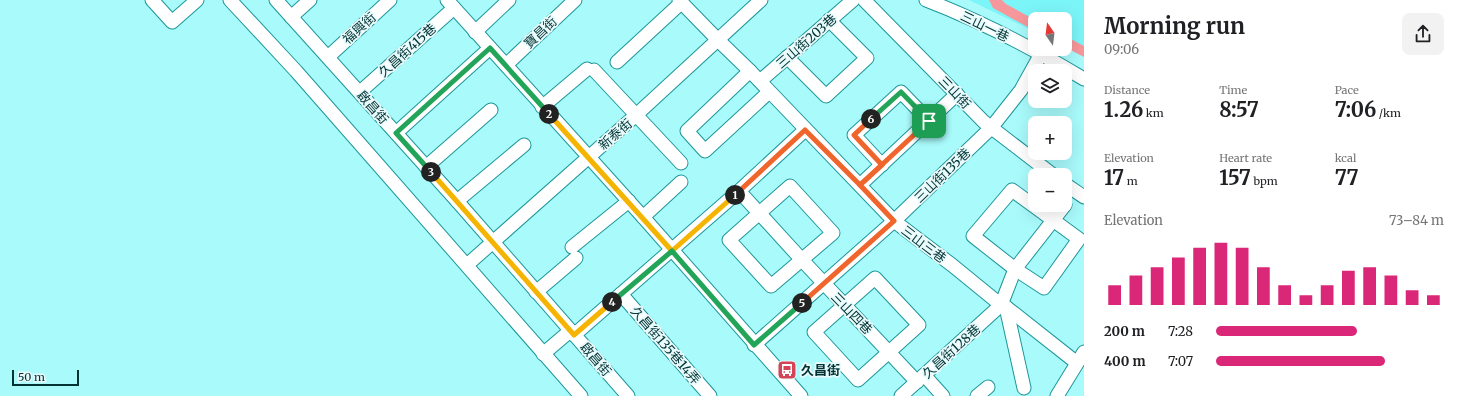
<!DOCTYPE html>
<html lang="en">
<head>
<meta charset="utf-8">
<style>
  body { margin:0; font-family:Merriweather,"Noto Sans TC",serif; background:#f2f2f2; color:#202124; height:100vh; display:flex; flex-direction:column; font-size:15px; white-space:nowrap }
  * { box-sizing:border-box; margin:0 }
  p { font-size:13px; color:#757577 }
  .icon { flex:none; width:22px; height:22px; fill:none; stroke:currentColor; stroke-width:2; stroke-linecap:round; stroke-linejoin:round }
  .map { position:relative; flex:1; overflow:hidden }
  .side { display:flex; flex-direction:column; background:#fff; width:380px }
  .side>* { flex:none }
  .needle { width:26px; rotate:346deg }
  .fabs { position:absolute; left:1028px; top:12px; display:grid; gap:8px }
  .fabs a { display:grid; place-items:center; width:44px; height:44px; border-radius:8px; background:#fff; box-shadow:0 4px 16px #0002; font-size:20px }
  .scale { position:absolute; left:12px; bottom:10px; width:67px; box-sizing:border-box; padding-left:4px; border:2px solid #013334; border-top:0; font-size:11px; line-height:14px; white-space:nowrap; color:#013334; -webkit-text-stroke:3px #e8fafb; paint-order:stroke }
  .pin { position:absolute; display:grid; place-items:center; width:34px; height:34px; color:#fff; margin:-17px; border-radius:8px; box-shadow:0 2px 6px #0006 }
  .km { position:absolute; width:20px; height:20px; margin:-10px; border-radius:50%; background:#222; color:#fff; font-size:11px; line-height:20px; text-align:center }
  .round { display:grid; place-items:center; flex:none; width:42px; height:42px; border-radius:8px; background:#f2f2f2 }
  .head { display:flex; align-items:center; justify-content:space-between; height:68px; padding:0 20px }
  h1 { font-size:22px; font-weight:700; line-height:30px }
  .metrics { display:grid; grid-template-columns:repeat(3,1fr); gap:6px; height:68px; padding:4px 20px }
  .metrics div { display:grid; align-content:center }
  .metrics b { font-size:20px; font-weight:700 }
  .metrics small { font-size:11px; font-weight:400 }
  .metrics p { font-size:11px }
  .chart { height:112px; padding:8px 20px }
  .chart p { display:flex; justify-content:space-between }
  .chart svg { width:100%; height:72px; margin-top:4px; stroke:#db2777; stroke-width:6 }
  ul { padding:0 20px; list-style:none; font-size:13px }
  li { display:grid; grid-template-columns:64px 48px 1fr; align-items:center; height:30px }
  li i { height:10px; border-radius:5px; background:#db2777 }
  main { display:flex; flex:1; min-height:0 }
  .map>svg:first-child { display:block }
</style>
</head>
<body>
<main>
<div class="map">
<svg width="1084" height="396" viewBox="0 0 1084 396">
  <rect width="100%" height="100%" fill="#a9fafb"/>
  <path fill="#7cf5f8" d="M969,0H1084V55L1065,46V19H1035V32Z"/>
  <g fill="#f6979b">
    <path d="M989,0H1002L1006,4L1035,20V31L993,8Z"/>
    <path d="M1065,36L1084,46V57L1065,47Z"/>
  </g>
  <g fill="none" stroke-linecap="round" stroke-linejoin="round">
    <g stroke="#1c9699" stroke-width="15">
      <g id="minor">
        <path d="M152,0L172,22L197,0"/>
        <path d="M230,0L296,71L581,396"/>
        <path d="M276,0L457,201L628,396"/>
        <path d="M447,0L643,217L801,396"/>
        <path d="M679,0L718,40L750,71L894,221L952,265L1001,305L1006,307L1077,363"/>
        <path d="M864,0L984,122L1053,175"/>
        <path d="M926,0C981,21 1034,49 1084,79"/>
        <path d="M291,17L310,0"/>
        <path d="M475,32L509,0"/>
        <path d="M328,57L390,0"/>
        <path d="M787,57L826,96L867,58L829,20"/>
        <path d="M617,62L682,2"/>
        <path d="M506,65L575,0"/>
        <path d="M594,70L681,163"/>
        <path d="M750,71L687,131L705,151L769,92"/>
        <path d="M760,81L853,0"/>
        <path d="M360,92L454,8"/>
        <path d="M542,107L587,69"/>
        <path d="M396,133L490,48"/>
        <path d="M882,165L854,135L901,92L929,121"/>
        <path d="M426,167L491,110"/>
        <path d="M1065,184L1084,197"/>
        <path d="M860,185L957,94"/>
        <path d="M790,186L833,233L771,286L729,240Z"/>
        <path d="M1012,190L1079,239L1044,288L1015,269L973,236Z"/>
        <path d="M739,191L802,260L917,382"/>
        <path d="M457,201L524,145"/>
        <path d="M643,217L681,182"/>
        <path d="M572,247L629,201"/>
        <path d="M467,265L635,116L761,0"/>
        <path d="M875,278L919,325L858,380L814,332Z"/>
        <path d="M536,292L576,258"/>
        <path d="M621,294L710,396"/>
        <path d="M1006,307L1024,388"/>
        <path d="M574,335L739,191L805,130"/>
        <path d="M754,345L894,221L991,128L1021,90L1041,54"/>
        <path d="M543,354L570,331"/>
        <path d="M924,375L943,396"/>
        <path d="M901,396L1001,305L1015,269L1065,205"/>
        <path d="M977,396L988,387"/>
        <path d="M1057,396L1084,352"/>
      </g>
    </g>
    <use href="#minor" stroke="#fff" stroke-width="13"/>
  </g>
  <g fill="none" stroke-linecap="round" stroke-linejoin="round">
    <g stroke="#fff" stroke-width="8">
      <path id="split-1" d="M735,195L805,130L860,185L929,121"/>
    </g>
    <g stroke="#fff" stroke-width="8">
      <path id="split-2" d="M549,114L672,251L735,195"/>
    </g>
    <g stroke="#fff" stroke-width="8">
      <path id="split-3" d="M431,172L396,133L490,48L549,114"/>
    </g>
    <g stroke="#fff" stroke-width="8">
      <path id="split-4" d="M431,172L574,335L612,302"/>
    </g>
    <g stroke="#fff" stroke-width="8">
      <path id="split-5" d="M612,302L672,251L754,345L802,303"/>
    </g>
    <g stroke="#fff" stroke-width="8">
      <path id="split-6" d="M802,303L894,221L860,185L882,165L854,135L871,119"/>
    </g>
    <g stroke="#fff" stroke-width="8">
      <path id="split-7" d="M871,119L901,92L929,121"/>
    </g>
    <use href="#split-1" stroke="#f0652b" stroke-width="5"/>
    <use href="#split-2" stroke="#f5b400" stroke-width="5"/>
    <use href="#split-3" stroke="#22a559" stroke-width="5"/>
    <use href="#split-4" stroke="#f5b400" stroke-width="5"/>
    <use href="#split-5" stroke="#22a559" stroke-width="5"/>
    <use href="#split-6" stroke="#f0652b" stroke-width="5"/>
    <use href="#split-7" stroke="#22a559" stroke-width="5"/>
  </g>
  <defs>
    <g id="bus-square" transform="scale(1)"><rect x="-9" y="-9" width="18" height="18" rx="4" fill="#d54456" stroke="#e8fafb"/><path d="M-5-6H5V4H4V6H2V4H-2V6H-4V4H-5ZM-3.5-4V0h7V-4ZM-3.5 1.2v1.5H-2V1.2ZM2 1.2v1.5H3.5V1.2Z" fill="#fff"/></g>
  </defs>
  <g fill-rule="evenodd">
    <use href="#bus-square" x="787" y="370"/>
  </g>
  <g text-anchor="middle" stroke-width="3.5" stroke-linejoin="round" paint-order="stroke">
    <g font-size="13" fill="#013334" stroke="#e8fafb">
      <text transform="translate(985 26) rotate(26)" y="5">三山一巷</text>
      <text transform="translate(359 28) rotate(-42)" y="5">福興街</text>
      <text transform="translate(540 32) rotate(-43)" y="5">寶昌街</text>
      <text transform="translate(806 41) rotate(-41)" y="5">三山街203巷</text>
      <text transform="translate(407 50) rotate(-42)" y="5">久昌街415巷</text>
      <text transform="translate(955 92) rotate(46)" y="5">三山街</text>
      <text transform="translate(373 107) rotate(48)" y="5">啟昌街</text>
      <text transform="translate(615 134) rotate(-41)" y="5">新泰街</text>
      <text transform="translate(942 175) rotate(-44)" y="5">三山街135巷</text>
      <text transform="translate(924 244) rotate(37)" y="5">三山三巷</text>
      <text transform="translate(852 313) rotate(46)" y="5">三山四巷</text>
      <text transform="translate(666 345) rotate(49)" y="5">久昌街135巷14弄</text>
      <text transform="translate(951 351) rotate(-42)" y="5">久昌街128巷</text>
      <text transform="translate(596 359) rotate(49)" y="5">啟昌街</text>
    </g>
    <g font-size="13" font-weight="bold" fill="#013334" stroke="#e8fafb" text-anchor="start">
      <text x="801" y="375">久昌街</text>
    </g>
  </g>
</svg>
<div class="fabs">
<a><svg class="needle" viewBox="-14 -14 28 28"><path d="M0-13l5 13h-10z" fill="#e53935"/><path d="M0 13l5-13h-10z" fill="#757577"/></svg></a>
<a><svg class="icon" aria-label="layers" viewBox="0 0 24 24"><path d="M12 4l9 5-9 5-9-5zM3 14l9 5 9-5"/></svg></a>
<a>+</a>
<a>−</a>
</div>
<div class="scale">50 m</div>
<div class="pin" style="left:929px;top:121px;background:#1e9e55"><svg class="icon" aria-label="arrive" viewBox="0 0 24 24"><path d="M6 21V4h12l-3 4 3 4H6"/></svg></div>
<b class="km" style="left:735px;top:195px">1</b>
<b class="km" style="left:549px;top:114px">2</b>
<b class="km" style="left:431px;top:172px">3</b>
<b class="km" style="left:612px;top:302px">4</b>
<b class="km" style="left:802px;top:303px">5</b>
<b class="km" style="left:871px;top:119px">6</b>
</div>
<section class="side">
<div class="head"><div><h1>Morning run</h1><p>09:06</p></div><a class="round"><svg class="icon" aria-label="share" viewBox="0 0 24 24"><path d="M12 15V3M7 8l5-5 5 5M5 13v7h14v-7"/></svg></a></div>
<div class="metrics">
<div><p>Distance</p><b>1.26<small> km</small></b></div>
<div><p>Time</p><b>8:57</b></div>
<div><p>Pace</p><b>7:06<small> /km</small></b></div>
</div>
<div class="metrics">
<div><p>Elevation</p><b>17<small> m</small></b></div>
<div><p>Heart rate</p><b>157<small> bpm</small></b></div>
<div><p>kcal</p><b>77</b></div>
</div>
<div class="chart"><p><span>Elevation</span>73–84 m</p>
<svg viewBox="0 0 160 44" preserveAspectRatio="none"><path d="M5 44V32M15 44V26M25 44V21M35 44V15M45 44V9M55 44V6M65 44V9M75 44V21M85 44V32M95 44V38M105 44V32M115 44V23M125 44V21M135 44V26M145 44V35M155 44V38"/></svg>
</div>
<ul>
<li><b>200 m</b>7:28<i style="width:62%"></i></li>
<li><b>400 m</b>7:07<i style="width:74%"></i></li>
</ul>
</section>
</main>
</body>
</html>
